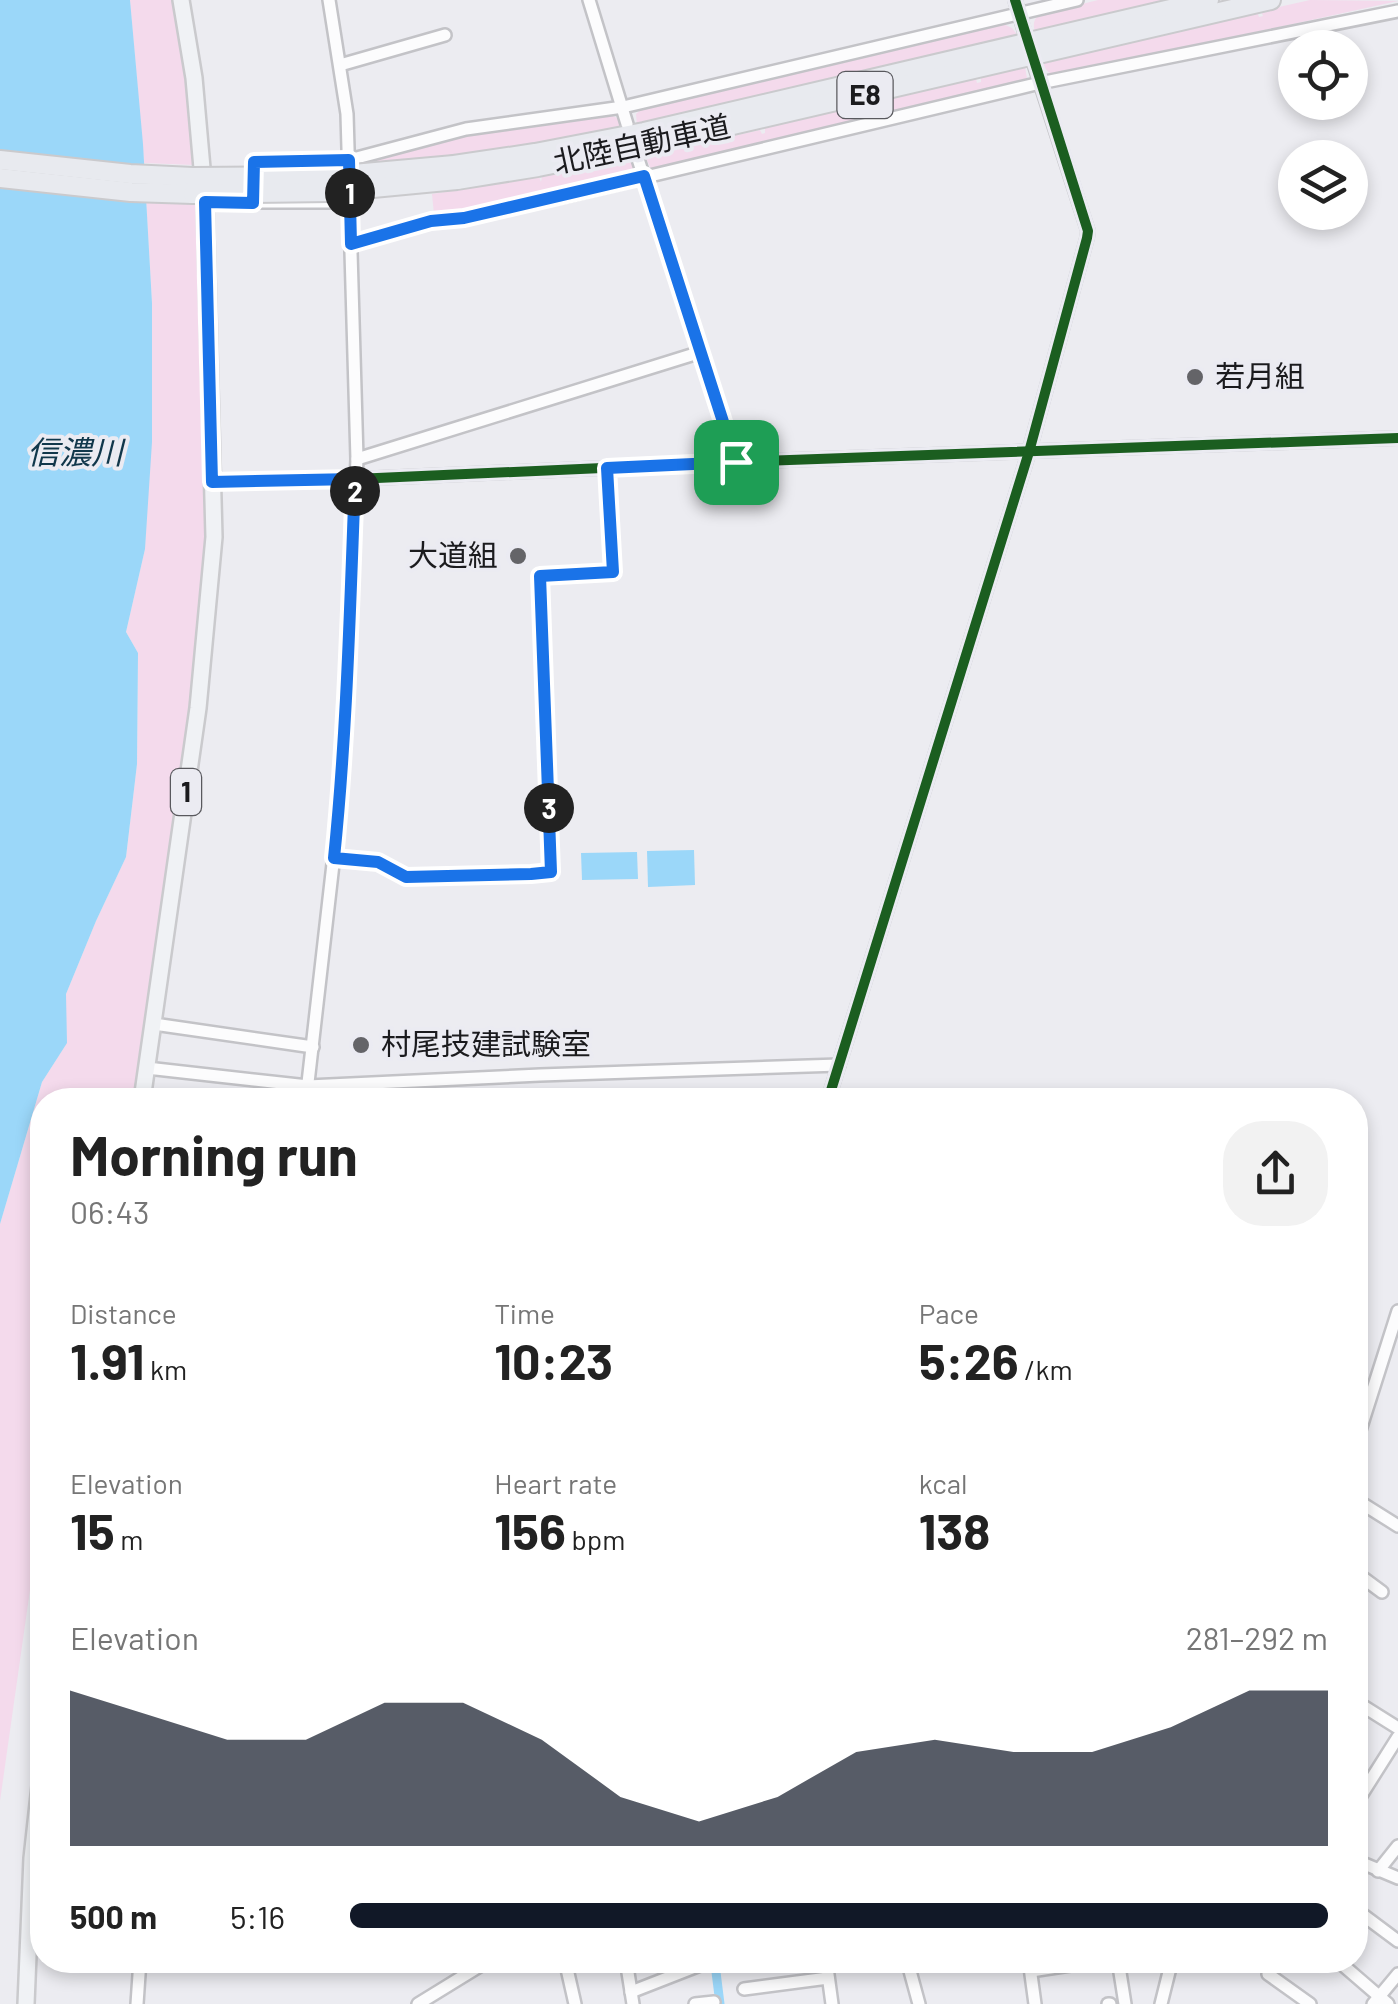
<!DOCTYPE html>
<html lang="en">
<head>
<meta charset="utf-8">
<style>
  body { margin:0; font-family:Barlow,"Noto Sans JP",sans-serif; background:#f2f2f2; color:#222; height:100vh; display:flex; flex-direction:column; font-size:38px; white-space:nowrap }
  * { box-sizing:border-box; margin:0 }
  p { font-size:32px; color:#767676 }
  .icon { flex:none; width:55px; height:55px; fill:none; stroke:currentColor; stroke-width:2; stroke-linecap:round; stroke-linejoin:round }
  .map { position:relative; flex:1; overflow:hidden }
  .details { position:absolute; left:30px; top:1088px; width:1338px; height:885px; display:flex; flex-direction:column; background:#fff; border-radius:40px; box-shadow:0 5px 15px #0003 }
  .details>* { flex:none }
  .buttons { position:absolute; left:1278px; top:30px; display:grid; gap:20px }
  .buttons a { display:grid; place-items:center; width:90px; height:90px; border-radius:50%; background:#fff; box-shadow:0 5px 15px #0003; font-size:50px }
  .pin { position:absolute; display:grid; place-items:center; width:85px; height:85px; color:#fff; margin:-42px; border-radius:20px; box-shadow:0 5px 15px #0006 }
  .km { position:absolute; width:50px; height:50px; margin:-25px; border-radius:50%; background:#222; color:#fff; font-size:28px; line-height:50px; text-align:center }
  .round { display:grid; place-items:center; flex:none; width:105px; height:105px; border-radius:40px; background:#f2f2f2 }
  .summary { display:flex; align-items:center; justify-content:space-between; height:170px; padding:0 40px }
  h1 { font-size:55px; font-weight:700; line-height:75px }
  .metrics { display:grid; grid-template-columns:repeat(3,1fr); gap:15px; height:170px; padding:10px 40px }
  .metrics div { display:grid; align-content:center }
  .metrics b { font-size:50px; font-weight:700 }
  .metrics small { font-size:28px; font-weight:400 }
  .metrics p { font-size:28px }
  .chart { height:280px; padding:20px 40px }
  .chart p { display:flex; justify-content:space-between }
  .chart svg { width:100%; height:180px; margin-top:10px; fill:#111827; opacity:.7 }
  ul { padding:0 40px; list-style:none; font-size:32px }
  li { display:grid; grid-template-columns:160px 120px 1fr; align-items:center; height:75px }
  li i { height:25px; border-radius:12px; background:#111827 }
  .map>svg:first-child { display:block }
</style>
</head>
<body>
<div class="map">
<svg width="1398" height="2004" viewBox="0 0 1398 2004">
  <rect width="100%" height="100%" fill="#ececf1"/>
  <g fill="#f4daec">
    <path d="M130,0H175L185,68L194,165L144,163Z"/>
    <path d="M1098,0H1171L1035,32C1033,25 1033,20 1039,15Z"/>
    <path d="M1310,0L1398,1L1059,75C1050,75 1045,71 1043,62L1257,12L1259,17L1263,16L1261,11Z"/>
    <path d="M1001,23L1012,28L1018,36L637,125L636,114L643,108Z"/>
    <path d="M1025,67L1027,78L1022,82L659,169H651L645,156L760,130L762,134L765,133V128L976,79L977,83L981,82V78Z"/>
    <path d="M608,114L617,118L623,128L466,155L359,166V163L460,136Z"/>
    <path d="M632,160L634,171L629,176L461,212L434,214L432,194L539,177L541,182L542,177Z"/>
    <path d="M146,200L198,201L205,541L201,612L164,904L133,1100H42V1535L30,1590L0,1801V1224L42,1082L65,1046L66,994L96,921L126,857L137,764L138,653L126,632L145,549L152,303Z"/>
  </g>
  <g fill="#9bd7f9">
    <path d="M0,0H130L143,144L152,303V442L145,549L126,632L138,653L137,764L126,857L96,921L66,994L67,1043L42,1082L0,1224Z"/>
    <path d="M694,850L695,885L648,887L647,851Z"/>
    <path d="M637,852L638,879L582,880L581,853Z"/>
  </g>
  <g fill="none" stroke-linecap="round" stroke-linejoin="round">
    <path stroke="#9bd7f9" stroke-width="9" d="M715,1964L720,2004"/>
    <g stroke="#c3c3c7" stroke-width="16">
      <g id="minor">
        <path d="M589,0L627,124"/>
        <path d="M1015,0L1025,33"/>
        <path d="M340,65L445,35"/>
        <path d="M638,159L736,462"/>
        <path d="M205,202H350"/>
        <path d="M253,203V162L349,160L466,129L623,107L1077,0"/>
        <path d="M351,244L431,221L464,217L566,196L1040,83L1398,11"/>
        <path d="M357,459L701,352"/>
        <path d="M212,482L355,479L736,462L1398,438"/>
        <path d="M334,858L378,862L406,877L531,874L551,872L541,576L613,572L607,468"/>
        <path d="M154,1024L313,1047"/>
        <path d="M147,1068L308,1086L540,1075L839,1065"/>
        <path d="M306,1100L341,794L357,459L347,114L329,0"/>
        <path d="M828,1100L1029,452L1087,238L1088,231L1035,67"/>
        <path d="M1355,1446L1398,1311"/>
        <path d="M1355,1499L1398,1526"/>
        <path d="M1355,1572L1382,1592"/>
        <path d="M1355,1701L1398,1728"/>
        <path d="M1355,1805L1398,1737"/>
        <path d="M1355,1860L1398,1878"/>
        <path d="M1378,1871L1398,1846"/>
        <path d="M1355,1909L1398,1941"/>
        <path d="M565,1960L575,2004"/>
        <path d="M626,1960L633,2004"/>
        <path d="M826,1960L832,2004"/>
        <path d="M907,1960L919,2004"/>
        <path d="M1029,1960L1035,2004"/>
        <path d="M1118,1960L1125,2004"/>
        <path d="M1279,1960L1268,1974L1310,2004"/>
        <path d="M1337,1960L1388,2004"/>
        <path d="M1031,1971L1103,1960"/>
        <path d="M744,1989L828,1978"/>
        <path d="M631,1992L713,1960"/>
        <path d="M137,2004L140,1960"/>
        <path d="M418,2004L483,1964L495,1960"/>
        <path d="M695,2004L714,2002"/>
        <path d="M1108,2004H1110"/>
        <path d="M1161,2004L1172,1960"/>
        <path d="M1373,2004L1398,1974"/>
      </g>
    </g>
    <g stroke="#cacacd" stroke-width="20">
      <g id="major">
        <path d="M142,1100L198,708L214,537L205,202L194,78L181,0"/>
        <path d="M26,2004L32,1858L42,1768"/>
      </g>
    </g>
    <g stroke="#cacacd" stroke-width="22">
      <g id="highway">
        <path d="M0,160L130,174L193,177"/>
        <path d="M454,165L535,153L644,132L1209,0"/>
        <path d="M0,178L131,192L193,194"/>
        <path d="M457,180L538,167L647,145L1271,0"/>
      </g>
    </g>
    <use href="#minor" stroke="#fcfcfd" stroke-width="11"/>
    <use href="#major" stroke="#f0f2f5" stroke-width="15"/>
    <use href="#highway" stroke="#e8eaef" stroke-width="18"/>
    <g stroke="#cacacd" stroke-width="22" stroke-linecap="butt">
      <g id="highway-bridge">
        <path d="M193,177L331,176L454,165"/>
        <path d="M193,194L331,192L457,180"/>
      </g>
    </g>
    <use href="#highway-bridge" stroke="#e8eaef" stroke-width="18"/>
    <g stroke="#ebebf2" stroke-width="16">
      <g id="cycleway">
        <path d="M212,482L355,479L736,462L1398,438"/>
        <path d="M828,1100L1029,452L1087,238L1088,231L1015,0"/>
      </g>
    </g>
    <use href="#cycleway" stroke="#1b5e20" stroke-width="10"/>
  </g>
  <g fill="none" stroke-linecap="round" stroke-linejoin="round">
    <g stroke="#fff" stroke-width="20">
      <path id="route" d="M349,160L351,244L431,221L464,218L644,176L736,462L607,468L613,572L540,576L551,872L531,874L406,877L378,862L334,858C347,732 350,605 355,479L212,482L205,202L253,203L254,162Z"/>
    </g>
    <use href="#route" stroke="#1a73e8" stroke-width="12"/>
  </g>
  <g fill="#646468" stroke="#ebebf2" stroke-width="4">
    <circle cx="1195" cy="377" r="10"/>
    <circle cx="518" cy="556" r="10"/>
    <circle cx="361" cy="1045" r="10"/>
  </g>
  <g text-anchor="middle" stroke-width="8" stroke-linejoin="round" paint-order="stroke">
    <g fill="#ebebf2" stroke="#59595e" stroke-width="2.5">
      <rect x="837.5" y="72" width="55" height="46" rx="8"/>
      <rect x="171" y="769" width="30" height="46" rx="8"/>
    </g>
    <g font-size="28" font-weight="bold" fill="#1b1b1e">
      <text x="865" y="105">E8</text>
      <text x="186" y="802">1</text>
    </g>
    <g font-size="30" fill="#1b1b1e" stroke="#ebebf2">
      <text transform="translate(642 145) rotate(-12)" y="10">北陸自動車道</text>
    </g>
    <g font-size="30" fill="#1b1b1e" stroke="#ebebf2" text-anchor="start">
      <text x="1215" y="387">若月組</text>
      <text x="498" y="566" text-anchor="end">大道組</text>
      <text x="381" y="1055">村尾技建試験室</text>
    </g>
    <g font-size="32" font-style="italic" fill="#11374b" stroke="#ebebf2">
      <text x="75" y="464">信濃川</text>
    </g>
  </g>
</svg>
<div class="buttons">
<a><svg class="icon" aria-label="locate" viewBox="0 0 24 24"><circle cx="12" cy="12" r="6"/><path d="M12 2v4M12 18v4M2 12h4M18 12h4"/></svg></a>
<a><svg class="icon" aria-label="layers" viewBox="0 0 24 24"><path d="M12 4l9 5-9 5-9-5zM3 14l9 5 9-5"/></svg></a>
</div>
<div class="pin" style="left:736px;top:462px;background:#1e9e55"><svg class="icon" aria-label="arrive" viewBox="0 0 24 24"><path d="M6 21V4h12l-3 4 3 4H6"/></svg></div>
<b class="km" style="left:350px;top:193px">1</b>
<b class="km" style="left:355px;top:491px">2</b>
<b class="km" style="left:549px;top:808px">3</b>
<section class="details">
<div class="summary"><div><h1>Morning run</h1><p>06:43</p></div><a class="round"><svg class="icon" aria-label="share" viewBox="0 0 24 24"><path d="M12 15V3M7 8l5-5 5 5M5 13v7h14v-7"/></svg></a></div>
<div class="metrics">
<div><p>Distance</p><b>1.91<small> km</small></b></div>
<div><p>Time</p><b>10:23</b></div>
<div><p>Pace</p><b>5:26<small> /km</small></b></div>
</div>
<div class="metrics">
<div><p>Elevation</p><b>15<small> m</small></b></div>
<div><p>Heart rate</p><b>156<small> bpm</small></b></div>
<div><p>kcal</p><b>138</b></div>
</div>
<div class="chart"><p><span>Elevation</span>281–292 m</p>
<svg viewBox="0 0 160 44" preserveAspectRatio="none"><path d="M0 44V6L10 12L20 18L30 18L40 9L50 9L60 18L70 32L80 38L90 32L100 21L110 18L120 21L130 21L140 15L150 6L160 6V44z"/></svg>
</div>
<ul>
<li><b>500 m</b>5:16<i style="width:100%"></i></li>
</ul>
</section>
</div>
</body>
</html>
